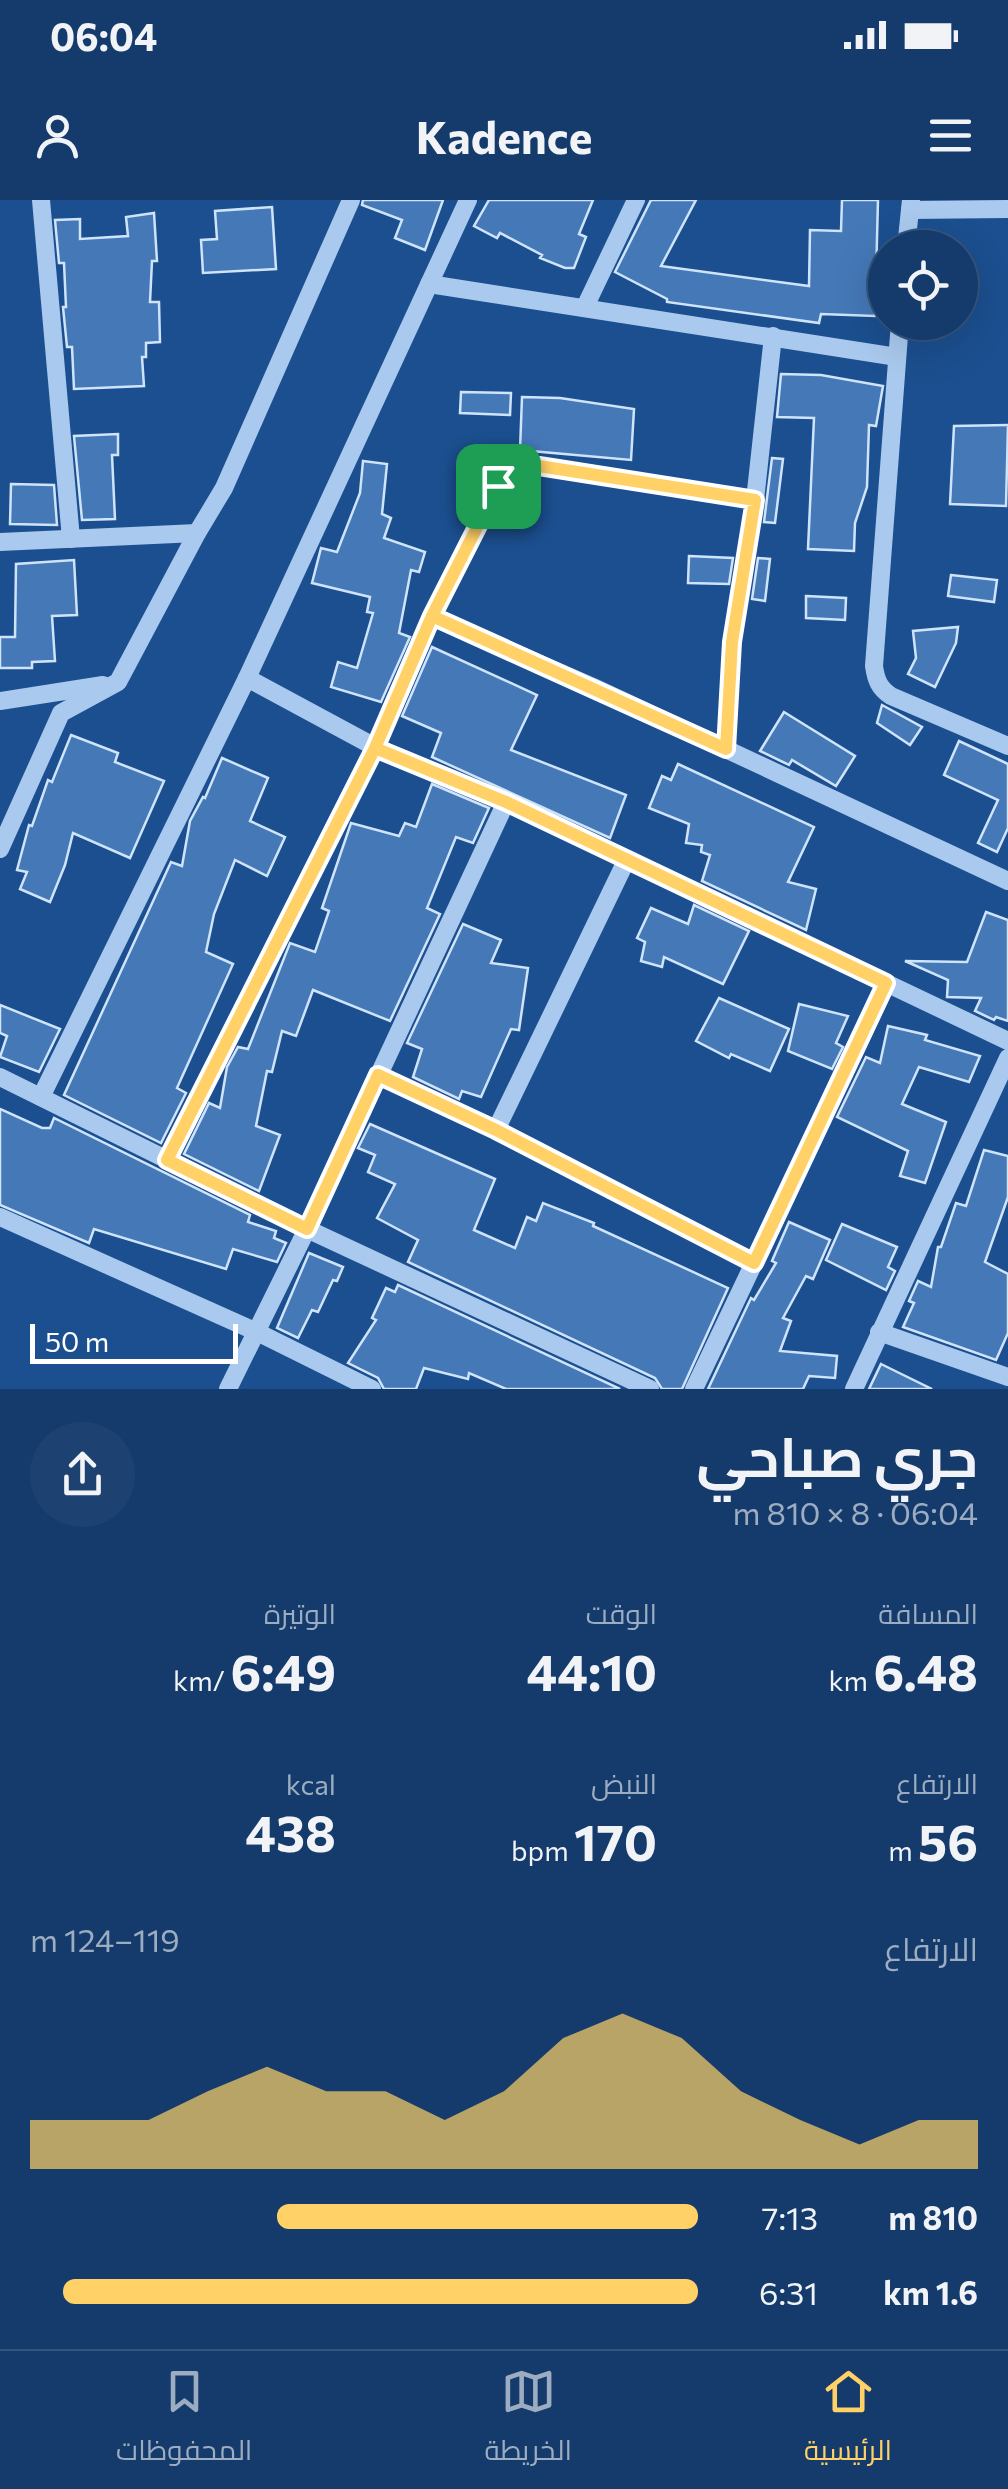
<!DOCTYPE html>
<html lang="ar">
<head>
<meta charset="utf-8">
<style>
  body { margin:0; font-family:Commissioner,Cairo,sans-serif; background:#1d4271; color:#f1f3f6; direction:rtl; height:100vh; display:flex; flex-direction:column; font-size:38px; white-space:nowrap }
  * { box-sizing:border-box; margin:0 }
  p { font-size:32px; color:#9dadc1 }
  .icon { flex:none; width:55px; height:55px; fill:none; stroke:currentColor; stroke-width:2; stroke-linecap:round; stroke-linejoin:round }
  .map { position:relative; height:1189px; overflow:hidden; direction:ltr }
  .panel { display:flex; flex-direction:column; background:#143b6b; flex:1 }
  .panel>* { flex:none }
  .fabs { position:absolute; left:868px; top:30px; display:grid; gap:20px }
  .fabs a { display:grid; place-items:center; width:110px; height:110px; border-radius:50%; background:#143b6b; box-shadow:0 10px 40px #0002,0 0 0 2px #33557e; font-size:50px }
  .scale { position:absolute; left:30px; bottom:25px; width:208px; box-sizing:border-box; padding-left:10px; border:5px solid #fff; border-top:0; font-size:28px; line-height:35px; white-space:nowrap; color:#fff; -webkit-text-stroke:8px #1b4f8f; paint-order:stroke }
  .pin { position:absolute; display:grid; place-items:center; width:85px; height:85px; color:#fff; margin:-42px; border-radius:20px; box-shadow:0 5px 15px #0006 }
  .round { display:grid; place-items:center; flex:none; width:105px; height:105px; border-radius:52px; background:#1d4271 }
  .headline { display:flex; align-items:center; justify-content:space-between; height:170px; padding:0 30px }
  h1 { font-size:55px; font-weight:700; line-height:75px }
  .metrics { display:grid; grid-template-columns:repeat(3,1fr); gap:15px; height:170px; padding:10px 30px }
  .metrics div { display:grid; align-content:center }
  .metrics b { font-size:50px; font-weight:700 }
  .metrics small { font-size:28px; font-weight:400 }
  .metrics p { font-size:28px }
  .chart { height:280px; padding:20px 30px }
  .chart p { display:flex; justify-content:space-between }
  .chart svg { width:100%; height:180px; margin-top:10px; fill:#ffd166; opacity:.7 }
  ul { padding:0 30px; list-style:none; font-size:32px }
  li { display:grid; grid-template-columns:160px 120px 1fr; align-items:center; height:75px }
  li i { height:25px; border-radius:12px; background:#ffd166 }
  .status { display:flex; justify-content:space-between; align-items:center; height:70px; padding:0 50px; background:#143b6b; direction:ltr }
  .status svg { height:28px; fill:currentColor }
  header { display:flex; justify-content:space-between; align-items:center; height:130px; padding:0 30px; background:#143b6b; font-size:45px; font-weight:700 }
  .menu { display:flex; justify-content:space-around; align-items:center; height:140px; border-top:2px solid #33557e; background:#143b6b; font-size:28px; color:#9dadc1 }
  .menu a { display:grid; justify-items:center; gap:5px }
  .menu .selected { color:#ffd166 }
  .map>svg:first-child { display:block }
</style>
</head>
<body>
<div class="status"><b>06:04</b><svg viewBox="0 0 49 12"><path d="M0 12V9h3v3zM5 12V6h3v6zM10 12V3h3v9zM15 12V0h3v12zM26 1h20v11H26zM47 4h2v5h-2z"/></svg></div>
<header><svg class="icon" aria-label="menu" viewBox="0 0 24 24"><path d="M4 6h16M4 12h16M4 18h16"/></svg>Kadence<svg class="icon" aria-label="person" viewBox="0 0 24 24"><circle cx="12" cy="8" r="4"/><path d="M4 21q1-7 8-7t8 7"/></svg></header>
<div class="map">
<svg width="1008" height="1189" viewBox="0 0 1008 1189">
  <rect width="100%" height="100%" fill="#1b4f8f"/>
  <g fill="#4478b7" stroke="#cfe3fa" stroke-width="2.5">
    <path d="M363,0H443L425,50L395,38L402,20L362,5Z"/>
    <path d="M489,0H593L579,34L586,37L574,68H565L540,58L542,55L500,33L497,38L474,26Z"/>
    <path d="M651,0H696L661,66L809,86L810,30L841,31L842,0H878L875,116L821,114L819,123L667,102V99L615,72Z"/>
    <path d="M272,7L276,69L203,73L201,40L217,39L215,11Z"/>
    <path d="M154,13L157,61H152L150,102H159L160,142L146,143V157H142L144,186L74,189L72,147H67L63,107H66L64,63H59L55,20L80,19V39L128,36L126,17Z"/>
    <path d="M781,174L821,175L883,186L876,226L869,225L867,287L855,323L854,351L808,349L814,218L777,217Z"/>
    <path d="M461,192L511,193L510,215L460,213Z"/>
    <path d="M522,197L560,198L634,209L631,260L520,250Z"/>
    <path d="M1008,225L1006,306L950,304L954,226Z"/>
    <path d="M118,234V255H112L115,319L82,320L74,236Z"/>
    <path d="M772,258L783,259L775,323L764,322Z"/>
    <path d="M363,261L387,264L382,314L391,318L384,338L425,352L419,372L411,370L399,433L410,437L381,502L331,487L338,462L357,468L373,413L367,412L370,397L312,383L321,348L337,352L360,293Z"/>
    <path d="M11,284L54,285L57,325L10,324Z"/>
    <path d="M689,356L733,358L729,384L688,383Z"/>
    <path d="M758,358L770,359L765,401L752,399Z"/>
    <path d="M74,360L77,415L52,416L55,461L32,462V468H0V437H15L16,364Z"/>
    <path d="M951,375L997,380L994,402L948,396Z"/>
    <path d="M806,396L846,398L845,420L806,418Z"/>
    <path d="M958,427L956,443L935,487L908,474L916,458L913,431Z"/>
    <path d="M432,447L537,495L511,550L626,595L610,638L432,557L441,533L402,516Z"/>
    <path d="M882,505L922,527L910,545L877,523Z"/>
    <path d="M784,512L855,556L836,586L792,560L789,565L760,551Z"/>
    <path d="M71,535L118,553L115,562L164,581L130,658L73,633L65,665L50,702L20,689L27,672L17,670L29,625L32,626L48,580L52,582Z"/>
    <path d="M959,541L1008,564V628L997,652L978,643L998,600L944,575Z"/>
    <path d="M222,558L268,578L250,621L285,637L267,676L235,660L214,714L206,752L233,764L177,888L186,893L161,943L64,895L171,662L182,666L190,621L203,597L205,598Z"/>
    <path d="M678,564L814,627L788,682L816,689L806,730L702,681L710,655L701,652L702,645L686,643L689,624L649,608L662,576L671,580Z"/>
    <path d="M432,584L489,608L473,643L456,637L427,708L440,714L390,821L313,790L296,836L282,831L272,872L267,871L256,926L280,935L259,991L184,954L209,903L220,908L227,867L238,847L248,849L290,743L315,752L329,711L322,708L351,623L399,636L405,623L416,627Z"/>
    <path d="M694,705L749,731L723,784L664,757L662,767L641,761L645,742L637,738L651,708L688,724Z"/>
    <path d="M986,712L1008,720V821L996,817L994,820L975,811L981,798L947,797L948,780L905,761L967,762Z"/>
    <path d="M463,724L501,740L491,763L528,768L519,830L511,829L481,897L462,891L459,899L413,877L422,849L407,843Z"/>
    <path d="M719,798L789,829L770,871L731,854L729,858L696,841Z"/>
    <path d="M799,804L848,816L836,843L843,847L832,869L788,851Z"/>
    <path d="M0,805L60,829L39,872L0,857L7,836L0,833Z"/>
    <path d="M888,826L927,835L925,840L980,856L969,882L919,867L902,904L946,922L925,983L900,976L908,951L837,917L866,857L880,863Z"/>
    <path d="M0,909L42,928H50L54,918L250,1015L248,1022L276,1031L274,1038L286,1043L277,1062L233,1049L226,1069L94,1029L89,1043L0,1005Z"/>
    <path d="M370,924L495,979L474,1030L515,1048L527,1017L536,1021L543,1003L594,1023L593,1026L728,1088L682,1189H662L655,1178L408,1062L418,1040L377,1018L395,984L368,972L375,955L358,948Z"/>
    <path d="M984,950L1008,956V997L985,1062L1008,1074V1133L996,1160L903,1127L914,1103L909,1101L918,1081L931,1087L938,1047H941L956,1003L966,1006Z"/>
    <path d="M789,1022L830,1040L813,1079L806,1076L783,1118L791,1121L780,1151L837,1156L835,1178L809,1176L803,1189H708L751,1098L754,1100L776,1063L772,1061Z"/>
    <path d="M842,1024L897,1047L888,1067L895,1071L886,1090L826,1060Z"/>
    <path d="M309,1053L343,1067L337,1081L333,1080L318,1112L312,1110L298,1138L277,1128Z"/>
    <path d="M398,1085L620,1189H506L469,1173L468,1179L424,1168L416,1189H384L378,1178L348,1163L376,1120L372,1118L386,1088L395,1092Z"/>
    <path d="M881,1164L932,1189H869Z"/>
  </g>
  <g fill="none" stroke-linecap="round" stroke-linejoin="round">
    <g stroke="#a9c9ee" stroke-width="18">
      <path d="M41,0L71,339"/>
      <path d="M910,10L1008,9"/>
      <path d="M906,48L911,0"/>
      <path d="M429,84L897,157"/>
      <path d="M585,107L636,0"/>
      <path d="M900,122L874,466C876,480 879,488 891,496L1008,546"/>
      <path d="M0,342L197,333"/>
      <path d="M432,417L593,487L1008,681"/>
      <path d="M247,478L375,547L506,602L1008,841"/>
      <path d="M0,501L103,485"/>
      <path d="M726,549L732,442L755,300L773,136"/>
      <path d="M0,649L61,513L118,482L197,333L224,288L351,0"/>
      <path d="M378,875L496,930L754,1063"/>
      <path d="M0,877L307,1029L650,1189"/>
      <path d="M41,897L247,478L468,0"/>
      <path d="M496,930L627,659"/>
      <path d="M167,959L375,547L432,417L498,286L510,275L539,266L755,300"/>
      <path d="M0,1017L257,1132L372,1189"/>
      <path d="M879,1132L1008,1177"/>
      <path d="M228,1189L307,1029L506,602"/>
      <path d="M694,1189L887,783"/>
      <path d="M854,1189L1008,858"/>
    </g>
  </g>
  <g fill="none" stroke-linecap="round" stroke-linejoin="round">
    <g stroke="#fff" stroke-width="20">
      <path id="route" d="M498,286L432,416L375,548L167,960L307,1029L378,875L496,930L754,1063L886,783L506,602L375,548L432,416L726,549L732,442L755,300L539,266L510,276L498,286"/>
    </g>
    <use href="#route" stroke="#ffd166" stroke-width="12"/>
  </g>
</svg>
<div class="fabs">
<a><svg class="icon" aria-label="locate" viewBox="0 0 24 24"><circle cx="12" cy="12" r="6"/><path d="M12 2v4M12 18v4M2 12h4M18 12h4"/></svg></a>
</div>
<div class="scale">50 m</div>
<div class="pin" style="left:498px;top:286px;background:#1e9e55"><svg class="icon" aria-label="arrive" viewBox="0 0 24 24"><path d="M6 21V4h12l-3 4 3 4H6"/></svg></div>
</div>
<section class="panel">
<div class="headline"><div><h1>جري صباحي</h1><p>06:04 · 8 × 810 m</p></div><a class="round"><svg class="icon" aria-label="share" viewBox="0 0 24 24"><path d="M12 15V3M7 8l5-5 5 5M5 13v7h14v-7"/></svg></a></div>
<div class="metrics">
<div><p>المسافة</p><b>6.48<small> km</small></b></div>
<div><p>الوقت</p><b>44:10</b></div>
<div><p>الوتيرة</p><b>6:49<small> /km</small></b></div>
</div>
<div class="metrics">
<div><p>الارتفاع</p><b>56<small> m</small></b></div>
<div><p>النبض</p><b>170<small> bpm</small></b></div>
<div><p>kcal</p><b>438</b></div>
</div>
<div class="chart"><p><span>الارتفاع</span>119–124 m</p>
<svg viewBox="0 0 160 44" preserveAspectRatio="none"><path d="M0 44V32L10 32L20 32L30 25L40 19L50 25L60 25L70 32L80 25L90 12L100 6L110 12L120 25L130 32L140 38L150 32L160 32V44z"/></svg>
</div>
<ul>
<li><b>810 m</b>7:13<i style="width:63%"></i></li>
<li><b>1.6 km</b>6:31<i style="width:95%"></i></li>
</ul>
</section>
<nav class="menu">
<a class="selected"><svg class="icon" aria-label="home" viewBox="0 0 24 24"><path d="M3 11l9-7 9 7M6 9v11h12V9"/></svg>الرئيسية</a>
<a><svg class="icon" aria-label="map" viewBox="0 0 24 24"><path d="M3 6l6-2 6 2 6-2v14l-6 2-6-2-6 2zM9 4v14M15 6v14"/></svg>الخريطة</a>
<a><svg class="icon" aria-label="saved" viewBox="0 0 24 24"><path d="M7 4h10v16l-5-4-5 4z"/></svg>المحفوظات</a>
</nav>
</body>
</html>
